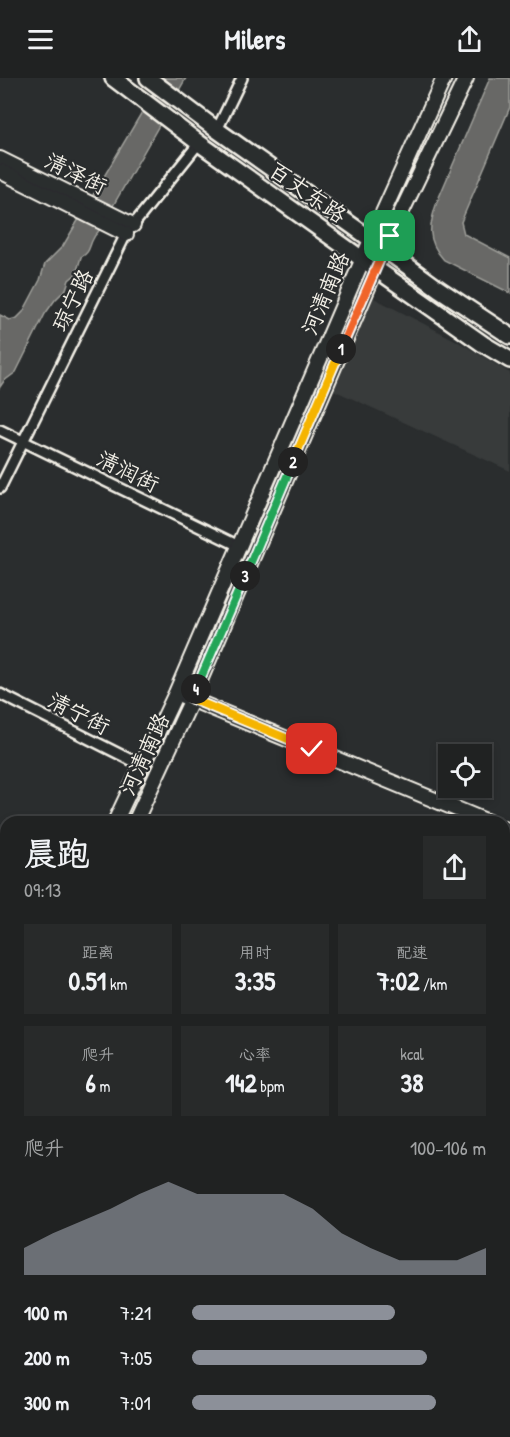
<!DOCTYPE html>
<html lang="zh">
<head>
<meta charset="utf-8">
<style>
  body { margin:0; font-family:"Patrick Hand","LXGW WenKai TC",sans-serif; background:#282a2a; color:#f1f3f6; height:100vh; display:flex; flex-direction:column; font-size:22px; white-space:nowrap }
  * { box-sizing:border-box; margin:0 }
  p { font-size:20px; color:#a2a4a5 }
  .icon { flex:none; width:33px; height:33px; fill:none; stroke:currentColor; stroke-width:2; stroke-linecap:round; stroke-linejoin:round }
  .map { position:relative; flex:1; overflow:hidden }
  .panel { position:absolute; left:0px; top:738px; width:510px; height:621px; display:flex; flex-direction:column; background:#202222; border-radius:18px 18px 0 0; box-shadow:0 3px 9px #0003,0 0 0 2px #3d3f40 }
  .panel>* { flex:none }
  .fabs { position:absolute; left:438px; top:666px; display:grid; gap:12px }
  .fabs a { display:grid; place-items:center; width:54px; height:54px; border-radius:0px; background:#202222; box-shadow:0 3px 9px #0003,0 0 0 2px #3d3f40; font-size:30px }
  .pin { position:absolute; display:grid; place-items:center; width:51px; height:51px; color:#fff; margin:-26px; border-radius:12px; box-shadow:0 3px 9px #0006 }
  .km { position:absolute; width:30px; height:30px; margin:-15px; border-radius:50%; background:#222; color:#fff; font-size:16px; line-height:30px; text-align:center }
  .round { display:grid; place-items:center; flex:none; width:63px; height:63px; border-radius:0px; background:#282a2a }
  .overview { display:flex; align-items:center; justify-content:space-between; height:102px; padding:0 24px }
  h1 { font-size:33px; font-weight:700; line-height:45px }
  .figures { display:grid; grid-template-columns:repeat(3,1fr); gap:9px; height:102px; padding:6px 24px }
  .figures div { display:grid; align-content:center; border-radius:0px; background:#282a2a; text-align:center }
  .figures b { font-size:26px; font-weight:700 }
  .figures small { font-size:16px; font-weight:400 }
  .figures p { font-size:16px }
  .chart { height:168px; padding:12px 24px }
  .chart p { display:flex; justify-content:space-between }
  .chart svg { width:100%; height:108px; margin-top:6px; fill:#8c9099; opacity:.7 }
  ul { padding:0 24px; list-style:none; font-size:20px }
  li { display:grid; grid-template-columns:96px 72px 1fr; align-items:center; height:45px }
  li i { height:15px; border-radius:8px; background:#8c9099 }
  header { display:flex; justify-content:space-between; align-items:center; height:78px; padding:0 24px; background:#202222; font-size:27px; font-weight:700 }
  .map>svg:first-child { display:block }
</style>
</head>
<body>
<header><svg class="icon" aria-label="menu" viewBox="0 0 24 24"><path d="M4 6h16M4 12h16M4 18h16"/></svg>Milers<svg class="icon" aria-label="share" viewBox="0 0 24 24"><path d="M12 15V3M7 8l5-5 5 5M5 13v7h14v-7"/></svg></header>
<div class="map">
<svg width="510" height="1359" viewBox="0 0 510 1359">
  <rect width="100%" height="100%" fill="#2a2d2e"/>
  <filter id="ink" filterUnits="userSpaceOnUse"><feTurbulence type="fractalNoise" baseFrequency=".0167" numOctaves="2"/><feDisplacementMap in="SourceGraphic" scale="12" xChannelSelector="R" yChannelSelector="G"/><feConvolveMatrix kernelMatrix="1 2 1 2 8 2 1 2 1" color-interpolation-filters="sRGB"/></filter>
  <g filter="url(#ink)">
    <path fill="#373a3a" d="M372,219L457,263L510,295V393L331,311Z"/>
    <path fill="#444645" stroke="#9c9c96" stroke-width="1.5" d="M510,1208V1359H464L451,1353H504V1219Z"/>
    <g fill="#676866" stroke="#9f9f9a" stroke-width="1.5">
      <path d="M162,0H186L98,154C96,156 94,158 93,161C89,168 90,175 81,179L76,196L69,202L66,211L55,222L45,236L16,294L4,303L0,309L1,266L0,263V237L10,242L17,240L23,234L40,202L45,186L63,168Z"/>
      <path d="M490,0H510V29L461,144L464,156L510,180V215L444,182C426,162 429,147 437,124Z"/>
      <path d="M510,771V879L504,894V784Z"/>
      <path d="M0,819L6,823V866L0,863Z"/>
      <path d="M47,1353H121L130,1357L138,1356L140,1353H185L181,1359H58Z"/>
    </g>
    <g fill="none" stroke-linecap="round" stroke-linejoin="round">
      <g stroke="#f4f1e8" stroke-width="14">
        <g id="street">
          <path d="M217,52L242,0"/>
          <path d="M0,352L239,468"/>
          <path d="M0,410L126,156L199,65"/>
          <path d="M0,616L141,687"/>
        </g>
      </g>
      <g stroke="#f4f1e8" stroke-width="18">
        <g id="secondary">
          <path d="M0,81L133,147"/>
          <path d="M0,93L126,156"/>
          <path d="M183,618L488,744"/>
          <path d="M115,744L176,615L377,148L444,0"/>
          <path d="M135,744L192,621L390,158L466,0"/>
          <path d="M504,751L510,753"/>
          <path d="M0,896L6,899"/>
          <path d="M0,912L6,915"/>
          <path d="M504,1146L510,1149"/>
        </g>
      </g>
      <g stroke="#f4f1e8" stroke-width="20">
        <g id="primary">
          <path d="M113,0L199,65L362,181L483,266L510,282"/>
          <path d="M148,0L217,52L354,149L439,211L510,258"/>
          <path d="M504,1121L510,1109"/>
          <path d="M504,1171L510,1160"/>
          <path d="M391,1359L393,1353"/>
          <path d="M407,1359L410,1353"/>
        </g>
      </g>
      <use href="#street" stroke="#2a2d2e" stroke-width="9"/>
      <use href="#secondary" stroke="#2a2d2e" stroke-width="14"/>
      <use href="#primary" stroke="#2a2d2e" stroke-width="15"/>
      <g stroke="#f4f1e8" stroke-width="2">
        <path d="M0,1160L6,1163"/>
        <path d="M0,1201L6,1203"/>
        <path d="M360,1353L374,1359"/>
        <path d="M436,1353L450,1359"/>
      </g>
    </g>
  </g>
  <g fill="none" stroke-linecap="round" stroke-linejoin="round" filter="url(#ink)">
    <g stroke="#fff" stroke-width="12">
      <path id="split-1" d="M341,271L390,158"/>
    </g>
    <g stroke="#fff" stroke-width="12">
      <path id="split-2" d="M293,384L341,271"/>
    </g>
    <g stroke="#fff" stroke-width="12">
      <path id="split-3" d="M245,498L293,384"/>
    </g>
    <g stroke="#fff" stroke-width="12">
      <path id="split-4" d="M196,611L245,498"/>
    </g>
    <g stroke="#fff" stroke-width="12">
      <path id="split-5" d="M196,611L192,621L312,671"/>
    </g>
    <use href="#split-1" stroke="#f0652b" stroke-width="8"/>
    <use href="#split-2" stroke="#f5b400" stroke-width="8"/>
    <use href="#split-3" stroke="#22a559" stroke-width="8"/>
    <use href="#split-4" stroke="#22a559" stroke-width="8"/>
    <use href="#split-5" stroke="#f5b400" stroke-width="8"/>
  </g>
  <g text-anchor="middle" stroke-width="4.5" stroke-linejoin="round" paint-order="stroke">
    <g font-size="22" fill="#f4f1e8" stroke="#2a2d2e">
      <text transform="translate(76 95) rotate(26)" y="8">清泽街</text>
      <text transform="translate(308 114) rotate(35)" y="8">百丈东路</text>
      <text transform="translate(325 215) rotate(-67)" y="8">河清南路</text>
      <text transform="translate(72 222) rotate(-64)" y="8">琼宁路</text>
      <text transform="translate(128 393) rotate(26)" y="8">清润街</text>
      <text transform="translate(79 635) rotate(27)" y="8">清宁街</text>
      <text transform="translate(144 676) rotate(-65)" y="8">河清南路</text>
    </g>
  </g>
</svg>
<div class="fabs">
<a><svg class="icon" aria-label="locate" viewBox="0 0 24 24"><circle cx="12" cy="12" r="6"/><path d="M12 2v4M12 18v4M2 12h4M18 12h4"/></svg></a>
</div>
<div class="pin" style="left:390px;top:158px;background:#1e9e55"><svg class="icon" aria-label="arrive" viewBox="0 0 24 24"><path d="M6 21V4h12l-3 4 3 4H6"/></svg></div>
<div class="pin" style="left:312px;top:671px;background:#d93025"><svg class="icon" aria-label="check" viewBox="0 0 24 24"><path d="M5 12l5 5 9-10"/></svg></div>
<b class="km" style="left:341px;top:271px">1</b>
<b class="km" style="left:293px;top:384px">2</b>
<b class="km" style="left:245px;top:498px">3</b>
<b class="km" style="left:196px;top:611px">4</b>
<section class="panel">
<div class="overview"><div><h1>晨跑</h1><p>09:13</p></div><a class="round"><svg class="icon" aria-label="share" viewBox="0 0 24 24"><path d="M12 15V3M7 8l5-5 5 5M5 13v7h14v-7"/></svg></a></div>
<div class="figures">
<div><p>距离</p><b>0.51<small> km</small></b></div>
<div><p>用时</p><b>3:35</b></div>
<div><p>配速</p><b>7:02<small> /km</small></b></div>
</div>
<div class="figures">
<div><p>爬升</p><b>6<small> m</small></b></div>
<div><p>心率</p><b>142<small> bpm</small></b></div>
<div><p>kcal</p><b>38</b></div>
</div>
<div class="chart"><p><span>爬升</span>100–106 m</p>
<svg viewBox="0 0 160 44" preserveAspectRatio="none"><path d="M0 44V33L10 27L20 22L30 17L40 11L50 6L60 11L70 11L80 11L90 11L100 17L110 27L120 33L130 38L140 38L150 38L160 33V44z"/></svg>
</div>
<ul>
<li><b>100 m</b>7:21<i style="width:69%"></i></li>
<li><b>200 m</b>7:05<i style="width:80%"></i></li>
<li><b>300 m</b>7:01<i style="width:83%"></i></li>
</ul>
</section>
</div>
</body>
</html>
